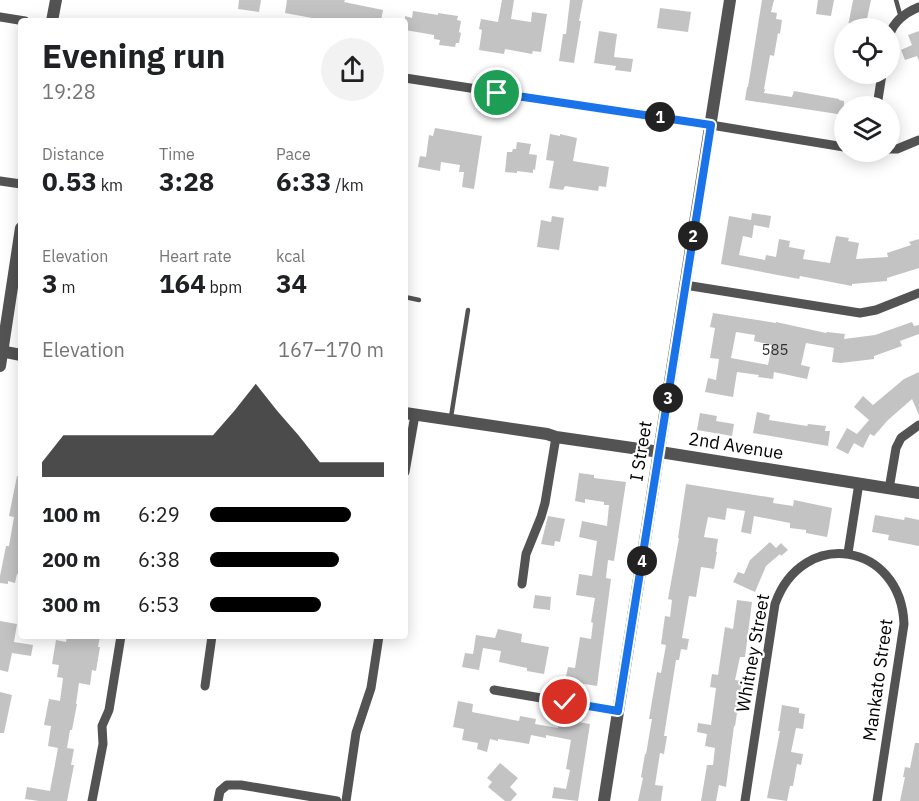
<!DOCTYPE html>
<html lang="en">
<head>
<meta charset="utf-8">
<style>
  body { margin:0; font-family:"IBM Plex Sans",sans-serif; background:#f2f2f2; color:#202124; height:100vh; display:flex; flex-direction:column; font-size:22px; white-space:nowrap }
  * { box-sizing:border-box; margin:0 }
  p { font-size:20px; color:#757577 }
  .icon { flex:none; width:33px; height:33px; fill:none; stroke:currentColor; stroke-width:2; stroke-linecap:round; stroke-linejoin:round }
  .map { position:relative; flex:1; overflow:hidden }
  .side { position:absolute; left:18px; top:18px; width:390px; height:621px; display:flex; flex-direction:column; background:#fff; border-radius:6px; box-shadow:0 3px 15px #0003 }
  .side>* { flex:none }
  .fabs { position:absolute; left:834px; top:18px; display:grid; gap:12px }
  .fabs a { display:grid; place-items:center; width:66px; height:66px; border-radius:50%; background:#fff; box-shadow:0 3px 15px #0003; font-size:30px }
  .pin { position:absolute; display:grid; place-items:center; width:51px; height:51px; color:#fff; margin:-26px; border:3px solid #fff; border-radius:50%; box-shadow:0 2px 6px #0007 }
  .km { position:absolute; width:30px; height:30px; margin:-15px; border-radius:50%; background:#222; color:#fff; font-size:16px; line-height:30px; text-align:center }
  .round { display:grid; place-items:center; flex:none; width:63px; height:63px; border-radius:32px; background:#f2f2f2 }
  .headline { display:flex; align-items:center; justify-content:space-between; height:102px; padding:0 24px }
  h1 { font-size:33px; font-weight:700; line-height:45px }
  .stats { display:grid; grid-template-columns:repeat(3,1fr); gap:9px; height:102px; padding:6px 24px }
  .stats div { display:grid; align-content:center }
  .stats b { font-size:26px; font-weight:700 }
  .stats small { font-size:16px; font-weight:400 }
  .stats p { font-size:16px }
  .chart { height:168px; padding:12px 24px }
  .chart p { display:flex; justify-content:space-between }
  .chart svg { width:100%; height:108px; margin-top:6px; fill:#000; opacity:.7 }
  ul { padding:0 24px; list-style:none; font-size:20px }
  li { display:grid; grid-template-columns:96px 72px 1fr; align-items:center; height:45px }
  li i { height:15px; border-radius:8px; background:#000 }
  .map>svg:first-child { display:block }
</style>
</head>
<body>
<div class="map">
<svg width="919" height="801" viewBox="0 0 919 801">
  <rect width="100%" height="100%" fill="#fff"/>
  <g fill="#c3c3c3" fill-rule="evenodd">
    <path d="M239,0H261L259,12L238,9Z"/>
    <path d="M287,0H345L344,2L383,10L381,21H322L323,20L285,13Z"/>
    <path d="M502,0H514L511,19L531,22L532,12L547,14L541,52L533,51L532,54L505,49L504,54L479,50L482,30L479,29L481,19L498,22Z"/>
    <path d="M570,0H583L579,21H581L574,63L559,61L563,34H566Z"/>
    <path d="M762,0H774L771,12L777,13L776,19L782,20L780,34L778,33L774,56L770,55L764,89H765L764,93L792,97L794,91L839,99V100L844,101V115L745,100L747,87H748Z"/>
    <path d="M818,0H834L831,16L816,14Z"/>
    <path d="M853,0H871L865,28H850V27L848,26Z"/>
    <path d="M660,8L691,12L688,32L657,28Z"/>
    <path d="M413,11L438,15V13L458,16L457,20L461,21L459,32L461,33L459,43H456L455,47L439,45L440,40L434,39V35L405,30V16L412,18Z"/>
    <path d="M599,31L617,34L614,57L633,59L631,72L615,70L616,66L594,63Z"/>
    <path d="M919,31V61L917,56L905,60L901,50L912,45L908,35Z"/>
    <path d="M435,128L482,136L474,189L462,187L464,172H459L460,165L441,162L440,171L418,167L420,156L426,157L429,135L433,136Z"/>
    <path d="M550,134L560,136V134L577,138L573,161L609,167L606,187L599,186L598,191L565,186L563,190L549,188L554,161L546,160Z"/>
    <path d="M517,142L531,144L529,154L537,155L535,170L533,169V173L517,171V173L505,172L507,152H512L513,149H516Z"/>
    <path d="M752,213L771,216L769,228L754,225L752,238L743,236L739,255L765,260L766,255L776,257L779,239L790,241L789,247L805,250L803,259L830,263L836,236L849,238L848,241L859,243L856,259L888,257L887,253L911,245L909,242L919,239V268L887,278V281L852,284V286L800,276L799,279L721,264L729,216L751,220Z"/>
    <path d="M552,216L564,218L559,250L537,247L541,220L551,222Z"/>
    <path d="M713,313L776,323V322L826,333L827,332L845,334L844,339L875,335L912,322L914,326L919,325V334L900,341L902,346L874,356V359L841,363L832,362L834,348L806,343L801,365L810,367L807,379L774,372L773,379L758,377L759,375L737,372L733,397L705,392L708,378L716,380L719,359L710,358L715,328L710,327ZM736,332L755,335L754,341L772,345L768,365L731,358Z"/>
    <path d="M919,372V415L912,399L888,420L874,436L870,434L863,448L854,443L848,454L836,448L847,428L857,434L869,420L854,407L863,396L873,405L904,379Z"/>
    <path d="M757,412L770,415L769,420L807,426L808,424L826,426L825,431H830L828,446L753,433Z"/>
    <path d="M700,413L717,416L716,421L734,424L732,436L697,430Z"/>
    <path d="M579,473L594,475V478L626,482L614,561L608,560L606,578L611,579L597,686L565,681L568,667L575,668L580,637L591,639L593,623L591,622L595,598L576,595L579,574L592,576L597,541L579,537L582,521L607,526L609,505H604V502L585,499V503L575,501Z"/>
    <path d="M17,476L21,477V575L17,574L15,583L8,581V584L0,583V576L6,546H9L14,517L9,516Z"/>
    <path d="M686,484L774,498L773,503L793,506L794,500L832,508L829,527L827,537L806,533V530L790,528V523L754,516L751,534L741,532L745,511L727,508L725,520L708,517L704,537L718,539L716,552H717L714,569L701,567L696,597L689,596L682,638L689,639L687,650L681,649L679,660H676L664,736H667L664,754L660,753L655,785L663,786L661,801H638L643,778L641,777L645,754H646L652,719H649L653,695L657,672L661,673L666,645L661,644L665,616L670,617L672,600L668,599L679,538H678Z"/>
    <path d="M875,515L904,520L905,517L919,520V546L888,540L889,535L872,532Z"/>
    <path d="M548,516L565,519L560,542L555,541L554,546L541,544Z"/>
    <path d="M770,542L776,548L781,543L788,550L781,556L780,554L766,566L755,592L733,582L738,572L744,574L750,560Z"/>
    <path d="M535,595L551,597L550,610L533,608Z"/>
    <path d="M737,600L752,602L745,657H740L735,680L742,681L735,726H734L726,787L719,785L716,801H701L707,765H713L715,748L705,746L707,734L697,732L698,723L711,725L716,688L710,687L712,674L718,675L725,627L733,629Z"/>
    <path d="M0,621L17,624L14,642L33,645L31,656L12,653L8,672L0,670Z"/>
    <path d="M498,629L522,634L521,642L549,647L544,674L527,671V668L499,662L501,651L483,648L479,670L462,667L465,653L473,654L476,635L495,638Z"/>
    <path d="M67,636H100L98,647H100L96,671L92,670L90,685L79,683L76,704H77L72,730H70L67,748L74,749L71,765H74L67,801H39L25,799L27,787L50,791L58,748L48,746L51,726L44,725L49,699L60,701L63,678L57,677L59,665L52,664L56,640L66,642Z"/>
    <path d="M0,692L12,695L4,733H0Z"/>
    <path d="M458,701L473,704L472,712L519,721L520,716L536,719L535,724L558,728L559,719L590,724L578,801L552,798L554,787L566,789L570,770L566,769L571,740L546,735V738L531,735L529,744L498,739V741L490,739L487,752L477,749L478,743L462,740L464,729L453,727Z"/>
    <path d="M782,705L799,708V713L805,714L803,729L796,728L795,733L791,752L803,754L801,765L797,764L793,786H790L787,801L767,798L780,731H778Z"/>
    <path d="M915,743H919V801H900L905,777H903L905,767L910,768Z"/>
    <path d="M500,763L518,778L510,787L517,794L511,801H505L488,787L492,782L487,778Z"/>
  </g>
  <g fill="none" stroke-linecap="round" stroke-linejoin="round">
    <g stroke="#535353" stroke-width="4.5">
      <path d="M896,0L901,18"/>
      <path d="M405,297L419,300"/>
      <path d="M451,417L468,310"/>
    </g>
    <g stroke="#535353" stroke-width="9">
      <path d="M0,17L25,21"/>
      <path d="M890,34C894,21 907,12 919,7"/>
      <path d="M405,78L711,125L844,147"/>
      <path d="M877,106L882,74"/>
      <path d="M890,149H897L919,140"/>
      <path d="M0,181L21,184"/>
      <path d="M685,285L860,313L876,310L919,293"/>
      <path d="M405,472L415,415"/>
      <path d="M889,489L896,448L901,438L919,425"/>
      <path d="M848,553L859,483"/>
      <path d="M522,584L526,554L541,517L545,503L556,437"/>
      <path d="M205,686L212,636"/>
      <path d="M494,690L618,711"/>
      <path d="M92,801L103,744L102,726L109,710L121,636"/>
      <path d="M218,801L220,791L227,785H241L337,801"/>
      <path d="M346,801L356,733L371,688L379,636"/>
      <path d="M745,801L775,604C802,527 901,542 904,624L877,801"/>
    </g>
    <g stroke="#535353" stroke-width="12">
      <path d="M52,21L56,0"/>
      <path d="M0,351L21,355"/>
      <path d="M0,366L21,228"/>
      <path d="M405,413L547,434L556,437L660,452L919,493"/>
      <path d="M604,801L730,0"/>
    </g>
  </g>
  <g fill="none" stroke-linecap="round" stroke-linejoin="round">
    <g stroke="#fff" stroke-width="12">
      <path id="route" d="M497,93L711,125L618,711L565,702"/>
    </g>
    <use href="#route" stroke="#1a73e8" stroke-width="8"/>
  </g>
  <g text-anchor="middle" stroke-width="4.5" stroke-linejoin="round" paint-order="stroke">
    <g font-size="15" fill="#313131">
      <text x="775" y="355">585</text>
    </g>
    <g font-size="18" fill="#000" stroke="#fff">
      <text transform="translate(736 446) rotate(9)" y="6">2nd Avenue</text>
      <text transform="translate(641 451) rotate(-81)" y="6">I Street</text>
      <text transform="translate(753 653) rotate(-80)" y="6">Whitney Street</text>
      <text transform="translate(878 680) rotate(-82)" y="6">Mankato Street</text>
    </g>
  </g>
</svg>
<div class="fabs">
<a><svg class="icon" aria-label="locate" viewBox="0 0 24 24"><circle cx="12" cy="12" r="6"/><path d="M12 2v4M12 18v4M2 12h4M18 12h4"/></svg></a>
<a><svg class="icon" aria-label="layers" viewBox="0 0 24 24"><path d="M12 4l9 5-9 5-9-5zM3 14l9 5 9-5"/></svg></a>
</div>
<div class="pin" style="left:497px;top:93px;background:#1e9e55"><svg class="icon" aria-label="arrive" viewBox="0 0 24 24"><path d="M6 21V4h12l-3 4 3 4H6"/></svg></div>
<div class="pin" style="left:565px;top:702px;background:#d93025"><svg class="icon" aria-label="check" viewBox="0 0 24 24"><path d="M5 12l5 5 9-10"/></svg></div>
<b class="km" style="left:660px;top:117px">1</b>
<b class="km" style="left:693px;top:236px">2</b>
<b class="km" style="left:668px;top:398px">3</b>
<b class="km" style="left:642px;top:561px">4</b>
<section class="side">
<div class="headline"><div><h1>Evening run</h1><p>19:28</p></div><a class="round"><svg class="icon" aria-label="share" viewBox="0 0 24 24"><path d="M12 15V3M7 8l5-5 5 5M5 13v7h14v-7"/></svg></a></div>
<div class="stats">
<div><p>Distance</p><b>0.53<small> km</small></b></div>
<div><p>Time</p><b>3:28</b></div>
<div><p>Pace</p><b>6:33<small> /km</small></b></div>
</div>
<div class="stats">
<div><p>Elevation</p><b>3<small> m</small></b></div>
<div><p>Heart rate</p><b>164<small> bpm</small></b></div>
<div><p>kcal</p><b>34</b></div>
</div>
<div class="chart"><p><span>Elevation</span>167–170 m</p>
<svg viewBox="0 0 160 44" preserveAspectRatio="none"><path d="M0 44V38L10 27L20 27L30 27L40 27L50 27L60 27L70 27L80 27L90 17L100 6L110 17L120 27L130 38L140 38L150 38L160 38V44z"/></svg>
</div>
<ul>
<li><b>100 m</b>6:29<i style="width:81%"></i></li>
<li><b>200 m</b>6:38<i style="width:74%"></i></li>
<li><b>300 m</b>6:53<i style="width:64%"></i></li>
</ul>
</section>
</div>
</body>
</html>
